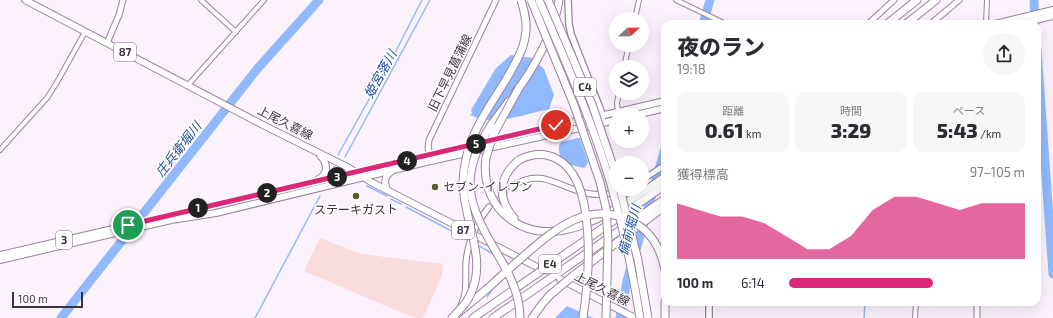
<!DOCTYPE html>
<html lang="ja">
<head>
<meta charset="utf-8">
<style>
  body { margin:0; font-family:"Exo 2","Noto Sans JP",sans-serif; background:#f7f7f7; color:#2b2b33; height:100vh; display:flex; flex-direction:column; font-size:15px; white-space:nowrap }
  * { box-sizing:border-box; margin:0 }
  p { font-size:13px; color:#7c7c81 }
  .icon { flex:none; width:22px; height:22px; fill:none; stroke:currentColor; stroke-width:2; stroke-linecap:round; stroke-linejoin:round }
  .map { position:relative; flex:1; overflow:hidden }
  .side { position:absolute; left:661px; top:20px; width:380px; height:286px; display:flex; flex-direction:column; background:#fff; border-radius:12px; box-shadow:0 4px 16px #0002 }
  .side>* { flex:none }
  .needle { width:26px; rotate:68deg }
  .controls { position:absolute; left:609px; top:12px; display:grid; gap:8px }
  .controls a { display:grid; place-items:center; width:40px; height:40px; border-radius:50%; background:#fff; box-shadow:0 4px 16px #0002; font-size:20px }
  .scale { position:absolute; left:12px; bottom:10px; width:71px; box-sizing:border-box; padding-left:4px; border:2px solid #3c323e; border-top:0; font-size:11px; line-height:14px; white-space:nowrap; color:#3c323e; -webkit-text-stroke:3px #fff; paint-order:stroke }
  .pin { position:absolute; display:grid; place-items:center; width:34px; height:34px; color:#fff; margin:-17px; border:2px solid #fff; border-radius:50%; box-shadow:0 1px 4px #0007 }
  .km { position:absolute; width:20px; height:20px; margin:-10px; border-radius:50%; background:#222; color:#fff; font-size:11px; line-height:20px; text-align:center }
  .round { display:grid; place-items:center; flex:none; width:42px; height:42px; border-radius:21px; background:#f7f7f7 }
  .head { display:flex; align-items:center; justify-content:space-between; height:68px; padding:0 16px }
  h1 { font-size:22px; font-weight:800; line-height:30px }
  .metrics { display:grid; grid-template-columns:repeat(3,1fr); gap:6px; height:68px; padding:4px 16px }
  .metrics div { display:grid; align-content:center; border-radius:10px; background:#f7f7f7; text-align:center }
  .metrics b { font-size:20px; font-weight:800 }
  .metrics small { font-size:11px; font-weight:400 }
  .metrics p { font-size:11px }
  .chart { height:112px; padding:8px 16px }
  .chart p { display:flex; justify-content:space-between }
  .chart svg { width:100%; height:72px; margin-top:4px; fill:#db2777; opacity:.7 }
  ul { padding:0 16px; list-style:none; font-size:13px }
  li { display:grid; grid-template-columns:64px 48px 1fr; align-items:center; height:30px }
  li i { height:10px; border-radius:5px; background:#db2777 }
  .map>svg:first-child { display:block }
</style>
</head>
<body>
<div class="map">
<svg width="1053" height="318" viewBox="0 0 1053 318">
  <rect width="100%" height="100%" fill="#fcf2fe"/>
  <path fill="#f8dbda" d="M320,238L361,254L443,264L442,275L423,318H414L304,271Z"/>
  <g fill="#91b9ff">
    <path d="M511,55L532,58L544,69L554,95L549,109C526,114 492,127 470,115L472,113L471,110L496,68Z"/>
    <path d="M578,138H580L588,162L587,165L584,168C571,165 557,163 559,145L562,142Z"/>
    <path d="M567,306L593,318H555Z"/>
  </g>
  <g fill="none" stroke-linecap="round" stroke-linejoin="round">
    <g stroke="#91b9ff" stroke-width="1.5">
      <path d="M338,155L397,49L422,0"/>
      <path d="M345,157L430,0"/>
      <path d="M334,167L340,170"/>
      <path d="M367,186L387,196"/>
      <path d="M391,199L401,204"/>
      <path d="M406,207L461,236"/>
      <path d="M479,246L495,255"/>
      <path d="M487,297L493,288"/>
      <path d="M255,318L320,196"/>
      <path d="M864,318L865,302"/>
    </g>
    <g stroke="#91b9ff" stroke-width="9">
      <path d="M1034,0L1035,24"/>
      <path d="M703,24L710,0"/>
      <path d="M1037,50L1053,274"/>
      <path d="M61,318L258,68L319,0"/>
      <path d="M620,318L627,281L665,149"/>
    </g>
    <path stroke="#d6ccd8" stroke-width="5" stroke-dasharray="5 2.5" stroke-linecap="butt" d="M492,203L511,187"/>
    <path stroke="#d6ccd8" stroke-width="6" stroke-dasharray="6 3" stroke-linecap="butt" d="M535,266L557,278"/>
    <g stroke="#9a839f" stroke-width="6">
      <g id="minor">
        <path d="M201,0L236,32"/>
        <path d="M676,0L726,24"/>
        <path d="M635,19L639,0"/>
        <path d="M986,24L987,0"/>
        <path d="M624,67L629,45"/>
        <path d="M188,85L264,0"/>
        <path d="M618,112L617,103L619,93"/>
        <path d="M0,150L47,98L56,84L85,32"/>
        <path d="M915,318L916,302"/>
      </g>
    </g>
    <g stroke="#9a839f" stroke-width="7">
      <g id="tertiary">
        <path d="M868,24L894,0"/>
        <path d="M933,24V22L959,0"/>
        <path d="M107,43L119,15L123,0"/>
        <path d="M431,155L428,148L429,140L496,0"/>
        <path d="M642,180L665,165"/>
        <path d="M511,187C543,167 555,186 585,193C599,196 613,194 626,189"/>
        <path d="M461,305C468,292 465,276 466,262C468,240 476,223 489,207"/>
        <path d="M977,318V302"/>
      </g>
    </g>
    <g stroke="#9a839f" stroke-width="8">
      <g id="secondary">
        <path d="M568,0L569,24L571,34L601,111L603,123"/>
        <path d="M709,302V318"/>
      </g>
    </g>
    <g stroke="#9a839f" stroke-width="8">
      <g id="primary">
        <path d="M25,0L265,126L349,168L371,182L535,266"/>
        <path d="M995,24L1053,10"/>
        <path d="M1019,24L1053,16"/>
        <path d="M636,115L665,108"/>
        <path d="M317,180C329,174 328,164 320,155"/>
        <path d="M387,190C384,182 384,176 392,171"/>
        <path d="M0,255L665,101"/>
        <path d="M0,260L171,220L216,213L426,162L616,120"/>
        <path d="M560,279L635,318"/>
      </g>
    </g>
    <g stroke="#9a839f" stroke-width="9">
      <g id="motorway">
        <path d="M887,24L917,0"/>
        <path d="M906,24L936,0"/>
        <path d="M515,93C534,69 555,30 559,0"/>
        <path d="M491,125L509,101"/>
        <path d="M486,158C483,178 489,200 504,214C553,260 622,205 665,177"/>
        <path d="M514,218C497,198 498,177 519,160"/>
        <path d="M574,275L665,206"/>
        <path d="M452,318L487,289"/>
        <path d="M473,318L665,185"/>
        <path d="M493,318L665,199"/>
        <path d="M532,318L543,303L550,295"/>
        <path d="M665,318V302"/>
      </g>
    </g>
    <use href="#minor" stroke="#fff" stroke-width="4"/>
    <use href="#tertiary" stroke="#fff" stroke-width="5"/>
    <use href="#secondary" stroke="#fff" stroke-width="5.5"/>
    <use href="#primary" stroke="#fff" stroke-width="6"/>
    <use href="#motorway" stroke="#fff" stroke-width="7"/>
    <g stroke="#9a839f" stroke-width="9" stroke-linecap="butt">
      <g id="motorway-bridge">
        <path d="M531,0L574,105L600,182L606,208L608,240L606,318"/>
        <path d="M539,0C565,59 591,119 610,181C623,226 633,272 640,318"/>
        <path d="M548,0L592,104L616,175"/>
        <path d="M491,125C457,177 468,205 498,255C510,275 520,295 520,318"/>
        <path d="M486,158L493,135L519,88"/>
        <path d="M519,160C531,154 544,152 557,159C598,180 589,279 583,318"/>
        <path d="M620,189L638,260L648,318"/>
        <path d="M487,289C499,278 512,266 525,255C556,228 590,199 633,222C652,232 661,249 665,270"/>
        <path d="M550,295L574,275"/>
        <path d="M455,315C459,310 465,305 468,299C488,265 468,230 464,195C462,183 463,171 466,159C472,129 492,103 507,78C516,62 525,48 526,30C527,20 524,10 521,0"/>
      </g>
    </g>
    <use href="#motorway-bridge" stroke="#fff" stroke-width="7"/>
  </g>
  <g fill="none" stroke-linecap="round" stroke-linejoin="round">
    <g stroke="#fff" stroke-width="8">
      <path id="route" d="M128,225L556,125"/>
    </g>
    <use href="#route" stroke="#db2777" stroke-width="5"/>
  </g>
  <g fill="#5b5c29" stroke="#fff" stroke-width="1.5">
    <circle cx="435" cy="187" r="4"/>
    <circle cx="356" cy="196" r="4"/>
  </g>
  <g text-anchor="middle" stroke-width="3" stroke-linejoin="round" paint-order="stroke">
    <g fill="#fff" stroke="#767078" stroke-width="1">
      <rect x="114" y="43" width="22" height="18" rx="3"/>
      <rect x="574" y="78" width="22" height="18" rx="3"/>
      <rect x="452" y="221" width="22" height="18" rx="3"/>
      <rect x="56" y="231" width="16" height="18" rx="3"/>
      <rect x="539" y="255" width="22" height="18" rx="3"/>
    </g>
    <g font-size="11" font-weight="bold" fill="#3c323e">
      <text x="125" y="56">87</text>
      <text x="585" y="91">C4</text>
      <text x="463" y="234">87</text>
      <text x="64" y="244">3</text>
      <text x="550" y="268">E4</text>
    </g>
    <g font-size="12" fill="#3c323e" stroke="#fff">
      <text transform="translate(450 73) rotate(-64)" y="4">旧下早見菖蒲線</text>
      <text transform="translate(285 123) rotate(27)" y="4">上尾久喜線</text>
      <text transform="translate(602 289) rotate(27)" y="4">上尾久喜線</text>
    </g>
    <g font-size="12" fill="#3c323e" stroke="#fff" text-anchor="start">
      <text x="443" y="191">セブン-イレブン</text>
      <text x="356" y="214" text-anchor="middle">ステーキガスト</text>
    </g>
    <g font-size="13" font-style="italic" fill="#224e9f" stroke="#fff">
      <text transform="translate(380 74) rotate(-61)" y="5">姫宮落川</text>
      <text transform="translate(178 149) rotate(-52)" y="5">庄兵衛堀川</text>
      <text transform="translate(629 230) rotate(-74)" y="5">備前堀川</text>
    </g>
  </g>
</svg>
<div class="controls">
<a><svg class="needle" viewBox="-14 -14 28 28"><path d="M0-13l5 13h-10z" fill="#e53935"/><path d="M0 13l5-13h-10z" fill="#7c7c81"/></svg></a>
<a><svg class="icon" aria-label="layers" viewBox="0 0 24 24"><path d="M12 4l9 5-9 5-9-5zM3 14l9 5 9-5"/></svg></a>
<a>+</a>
<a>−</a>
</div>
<div class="scale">100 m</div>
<div class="pin" style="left:128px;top:225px;background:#1e9e55"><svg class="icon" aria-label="arrive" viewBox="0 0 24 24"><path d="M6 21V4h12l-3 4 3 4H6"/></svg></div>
<div class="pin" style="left:556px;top:125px;background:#d93025"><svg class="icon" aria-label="check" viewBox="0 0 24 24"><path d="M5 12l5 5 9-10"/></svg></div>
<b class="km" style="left:198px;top:208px">1</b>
<b class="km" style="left:267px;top:193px">2</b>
<b class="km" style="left:337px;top:177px">3</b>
<b class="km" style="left:407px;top:161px">4</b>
<b class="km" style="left:476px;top:144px">5</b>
<section class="side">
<div class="head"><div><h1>夜のラン</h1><p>19:18</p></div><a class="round"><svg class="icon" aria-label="share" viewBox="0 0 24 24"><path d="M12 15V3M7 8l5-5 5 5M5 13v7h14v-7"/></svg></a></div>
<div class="metrics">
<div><p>距離</p><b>0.61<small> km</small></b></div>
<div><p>時間</p><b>3:29</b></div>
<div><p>ペース</p><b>5:43<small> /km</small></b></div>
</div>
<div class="chart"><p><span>獲得標高</span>97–105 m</p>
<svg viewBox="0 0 160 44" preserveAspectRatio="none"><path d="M0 44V10L10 14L20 18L30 18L40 22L50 30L60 38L70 38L80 30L90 14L100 6L110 6L120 10L130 14L140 10L150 10L160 10V44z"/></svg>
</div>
<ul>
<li><b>100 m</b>6:14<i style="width:61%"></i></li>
</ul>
</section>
</div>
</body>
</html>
